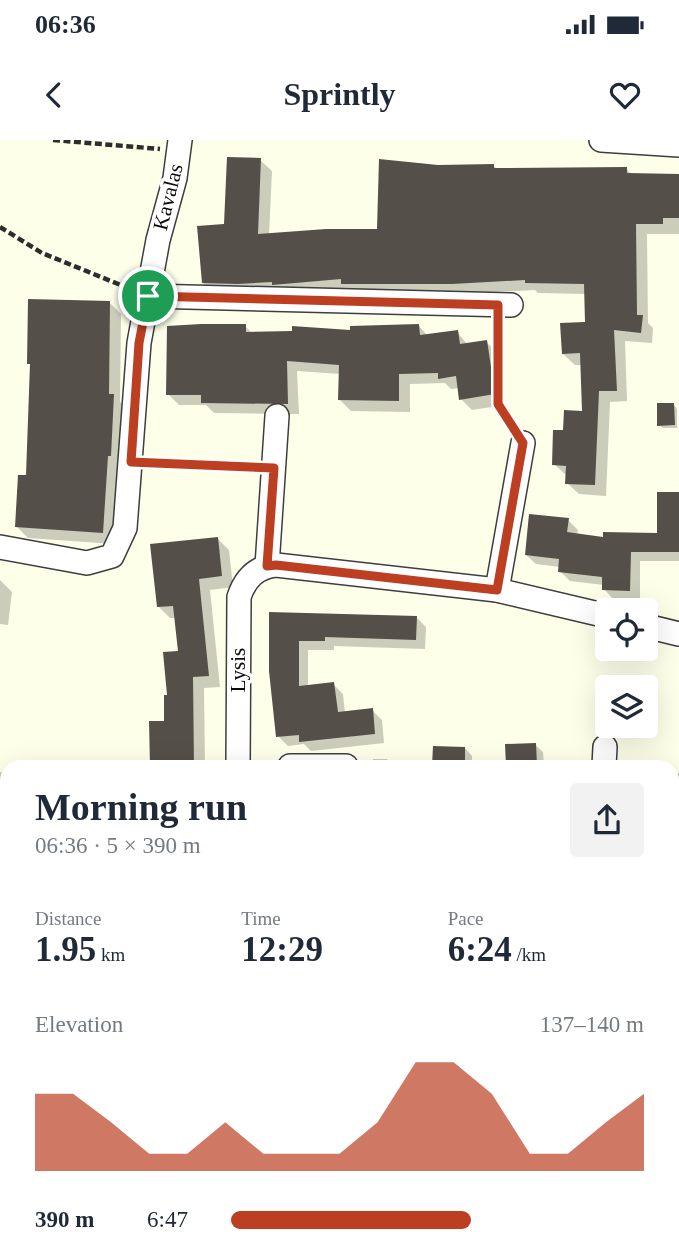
<!DOCTYPE html>
<html lang="en">
<head>
<meta charset="utf-8">
<style>
  body { margin:0; font-family:Georgia,serif; background:#f2f2f3; color:#1f2937; height:100vh; display:flex; flex-direction:column; font-size:26px; white-space:nowrap }
  * { box-sizing:border-box; margin:0 }
  p { font-size:23px; color:#747a83 }
  .icon { flex:none; width:38px; height:38px; fill:none; stroke:currentColor; stroke-width:2; stroke-linecap:round; stroke-linejoin:round }
  .map { position:relative; flex:1; overflow:hidden }
  .drawer { position:absolute; left:0px; top:620px; width:679px; height:500px; display:flex; flex-direction:column; background:#fff; border-radius:21px 21px 0 0; box-shadow:0 7px 28px #0002 }
  .drawer>* { flex:none }
  .buttons { position:absolute; left:595px; top:458px; display:grid; gap:14px }
  .buttons a { display:grid; place-items:center; width:63px; height:63px; border-radius:7px; background:#fff; box-shadow:0 7px 28px #0002; font-size:35px }
  .pin { position:absolute; display:grid; place-items:center; width:60px; height:60px; color:#fff; margin:-30px; border:4px solid #fff; border-radius:50%; box-shadow:0 2px 7px #0007 }
  .round { display:grid; place-items:center; flex:none; width:74px; height:74px; border-radius:7px; background:#f2f2f3 }
  .head { display:flex; align-items:center; justify-content:space-between; height:119px; padding:0 35px }
  h1 { font-size:38px; font-weight:700; line-height:52px }
  .metrics { display:grid; grid-template-columns:repeat(3,1fr); gap:10px; height:119px; padding:7px 35px }
  .metrics div { display:grid; align-content:center }
  .metrics b { font-size:35px; font-weight:700 }
  .metrics small { font-size:19px; font-weight:400 }
  .metrics p { font-size:19px }
  .chart { height:196px; padding:14px 35px }
  .chart p { display:flex; justify-content:space-between }
  .chart svg { width:100%; height:126px; margin-top:7px; fill:#bc3f22; opacity:.7 }
  ul { padding:0 35px; list-style:none; font-size:23px }
  li { display:grid; grid-template-columns:112px 84px 1fr; align-items:center; height:52px }
  li i { height:18px; border-radius:9px; background:#bc3f22 }
  .status { display:flex; justify-content:space-between; align-items:center; height:49px; padding:0 35px; background:#fff; direction:ltr }
  .status svg { height:19px; fill:currentColor }
  header { display:flex; justify-content:space-between; align-items:center; height:91px; padding:0 35px; background:#fff; font-size:32px; font-weight:700 }
  .map>svg:first-child { display:block }
</style>
</head>
<body>
<div class="status"><b>06:36</b><svg viewBox="0 0 49 12"><path d="M0 12V9h3v3zM5 12V6h3v6zM10 12V3h3v9zM15 12V0h3v12zM26 1h20v11H26zM47 4h2v5h-2z"/></svg></div>
<header><svg class="icon" aria-label="back" viewBox="0 0 24 24"><path d="M15 5l-7 7 7 7"/></svg>Sprintly<svg class="icon" aria-label="heart" viewBox="0 0 24 24"><path d="M12 20l-8-8c-3-5 5-10 8-4 3-6 11-1 8 4z"/></svg></header>
<div class="map">
<svg width="679" height="1120" viewBox="0 0 679 1120">
  <rect width="100%" height="100%" fill="#feffe9"/>
  <g fill="#0003">
    <path d="M260,20L272,31L269,95L379,90L438,27L493,25L498,30L626,28L632,35H679V94H647L648,183L653,188L652,203L625,201L627,261L610,262L606,356L579,354L567,343V336L554,324L564,292L584,273L582,225H575L563,214L587,183L586,154L538,153L535,150L418,156L215,154L203,143L226,86Z"/>
    <path d="M109,162L121,174L120,262L125,267L114,404L28,398L16,386L27,337L32,226L29,223Z"/>
    <path d="M245,186L252,193L351,192L419,186L428,196L457,192L468,205L486,202L498,213L505,265L472,270L461,259L460,248L451,249L445,243L410,244V272L351,271L340,260L341,234L297,231L299,274L214,273L206,265H179L168,254Z"/>
    <path d="M674,265L677,269V288H663L659,285Z"/>
    <path d="M679,353V421H640V460L613,459L604,449V445L570,441L560,431V427L536,424L526,415L568,380L578,390L577,395L604,399L659,395Z"/>
    <path d="M218,399L229,410L233,447L210,450L220,547L204,548L205,626H151V583H166L169,557L180,513L176,478H170L158,466Z"/>
    <path d="M0,440L12,452L8,485L0,484Z"/>
    <path d="M271,474L416,477L426,487L425,509L334,506V510H308V547L333,544L343,554L345,573L372,570L382,580L384,603L311,611L304,604L288,606L278,596Z"/>
    <path d="M535,605L543,612L544,626H508L507,606Z"/>
    <path d="M434,608H465L472,616V626H434Z"/>
    <path d="M373,619H387L391,626H373Z"/>
    <path d="M0,632L7,634V682L0,681Z"/>
    <path d="M672,633H679V663L672,662Z"/>
    <path d="M679,745V953H674L672,870H678L677,825L672,820V746Z"/>
    <rect x="672" y="1032" width="7" height="53"/>
    <path d="M243,1113H285L286,1120H243Z"/>
    <path d="M497,1113H576V1117L572,1120H497Z"/>
  </g>
  <g fill="#544f48">
    <path d="M227,17L261,18L258,94L326,89H377L379,19L438,25L494,24V28L627,27V33L679,34V78H663V84H636L637,175H643L641,193L614,190L617,251H599L595,345L565,344L566,326L552,325L553,290H563L564,270L582,271L580,213L562,214L560,183L585,182L584,144L525,143V140L452,144H341V139L272,145V142L238,144L202,143L197,86L224,84Z"/>
    <path d="M28,159L110,161L109,254H114L111,316H108L103,393L15,387L18,335H26L30,224H27Z"/>
    <path d="M201,184H246V192L292,191V186L350,190V186L419,184L420,195L458,190L460,204L487,200L495,254L459,260L456,236L438,239V233L399,234V261L338,260L339,225L287,221L288,264L201,263V255H166L167,186Z"/>
    <path d="M657,263H674L675,285L657,286Z"/>
    <path d="M657,352H679V412H631L630,451L602,450V437L558,432L559,419L525,415L529,374L569,378L567,392L603,397V392L657,393Z"/>
    <path d="M218,397L222,436L199,439L209,536L193,537L194,626H150L149,581H164V555H167L163,512L178,511L173,466L157,467L150,404Z"/>
    <path d="M269,472L417,476L416,500L325,497V501H299V546L334,542L338,572L373,568L375,594L299,602V595L276,597L269,531Z"/>
    <path d="M536,603L537,626H506L505,604Z"/>
    <path d="M433,606L465,607V626H432Z"/>
  </g>
  <g fill="none" stroke-linecap="round" stroke-linejoin="round">
    <g stroke="#3e3e3e" stroke-width="26">
      <g id="minor">
        <path d="M601,0L679,5"/>
        <path d="M148,156L511,165"/>
        <path d="M0,407L87,423L112,416L125,388L139,203L158,100L175,38L180,0"/>
        <path d="M267,426L277,276"/>
        <path d="M497,450L523,303"/>
        <path d="M646,486L679,494"/>
        <path d="M238,626L239,457C245,439 256,427 276,425L497,450L607,476"/>
        <path d="M290,626H346"/>
        <path d="M604,626L605,607"/>
        <path d="M672,687H679"/>
        <path d="M0,730L7,733"/>
        <path d="M672,982L679,983"/>
        <path d="M0,1042L7,1043"/>
        <path d="M337,1113V1120"/>
        <path d="M464,1120V1113"/>
        <path d="M595,1120V1113"/>
      </g>
    </g>
    <g stroke="#2d2d2d" stroke-width="4.5" stroke-dasharray="7 3.5" stroke-linecap="butt">
      <path d="M53,0L160,9"/>
      <path d="M0,87L42,113L128,148"/>
      <path d="M498,186L497,264L513,288"/>
      <path d="M149,323L252,327"/>
      <path d="M672,1104H679"/>
      <path d="M132,1113V1120"/>
    </g>
    <use href="#minor" stroke="#fff" stroke-width="23"/>
  </g>
  <g fill="none" stroke-linecap="round" stroke-linejoin="round">
    <g stroke="#fff" stroke-width="14">
      <path id="route" d="M148,156L498,165V264L523,303L497,450L276,425L267,426L274,328L131,322L139,203Z"/>
    </g>
    <use href="#route" stroke="#bc3f22" stroke-width="9"/>
  </g>
  <g text-anchor="middle" stroke-width="7" stroke-linejoin="round" paint-order="stroke">
    <g font-size="21" fill="#0b0b0b" stroke="#fff">
      <text transform="translate(168 57) rotate(-76)" y="7">Kavalas</text>
      <text transform="translate(238 530) rotate(-90)" y="7">Lysis</text>
    </g>
  </g>
</svg>
<div class="buttons">
<a><svg class="icon" aria-label="locate" viewBox="0 0 24 24"><circle cx="12" cy="12" r="6"/><path d="M12 2v4M12 18v4M2 12h4M18 12h4"/></svg></a>
<a><svg class="icon" aria-label="layers" viewBox="0 0 24 24"><path d="M12 4l9 5-9 5-9-5zM3 14l9 5 9-5"/></svg></a>
</div>
<div class="pin" style="left:148px;top:156px;background:#1e9e55"><svg class="icon" aria-label="arrive" viewBox="0 0 24 24"><path d="M6 21V4h12l-3 4 3 4H6"/></svg></div>
<section class="drawer">
<div class="head"><div><h1>Morning run</h1><p>06:36 · 5 × 390 m</p></div><a class="round"><svg class="icon" aria-label="share" viewBox="0 0 24 24"><path d="M12 15V3M7 8l5-5 5 5M5 13v7h14v-7"/></svg></a></div>
<div class="metrics">
<div><p>Distance</p><b>1.95<small> km</small></b></div>
<div><p>Time</p><b>12:29</b></div>
<div><p>Pace</p><b>6:24<small> /km</small></b></div>
</div>
<div class="chart"><p><span>Elevation</span>137–140 m</p>
<svg viewBox="0 0 160 44" preserveAspectRatio="none"><path d="M0 44V17L10 17L20 27L30 38L40 38L50 27L60 38L70 38L80 38L90 27L100 6L110 6L120 17L130 38L140 38L150 27L160 17V44z"/></svg>
</div>
<ul>
<li><b>390 m</b>6:47<i style="width:58%"></i></li>
</ul>
</section>
</div>
</body>
</html>
